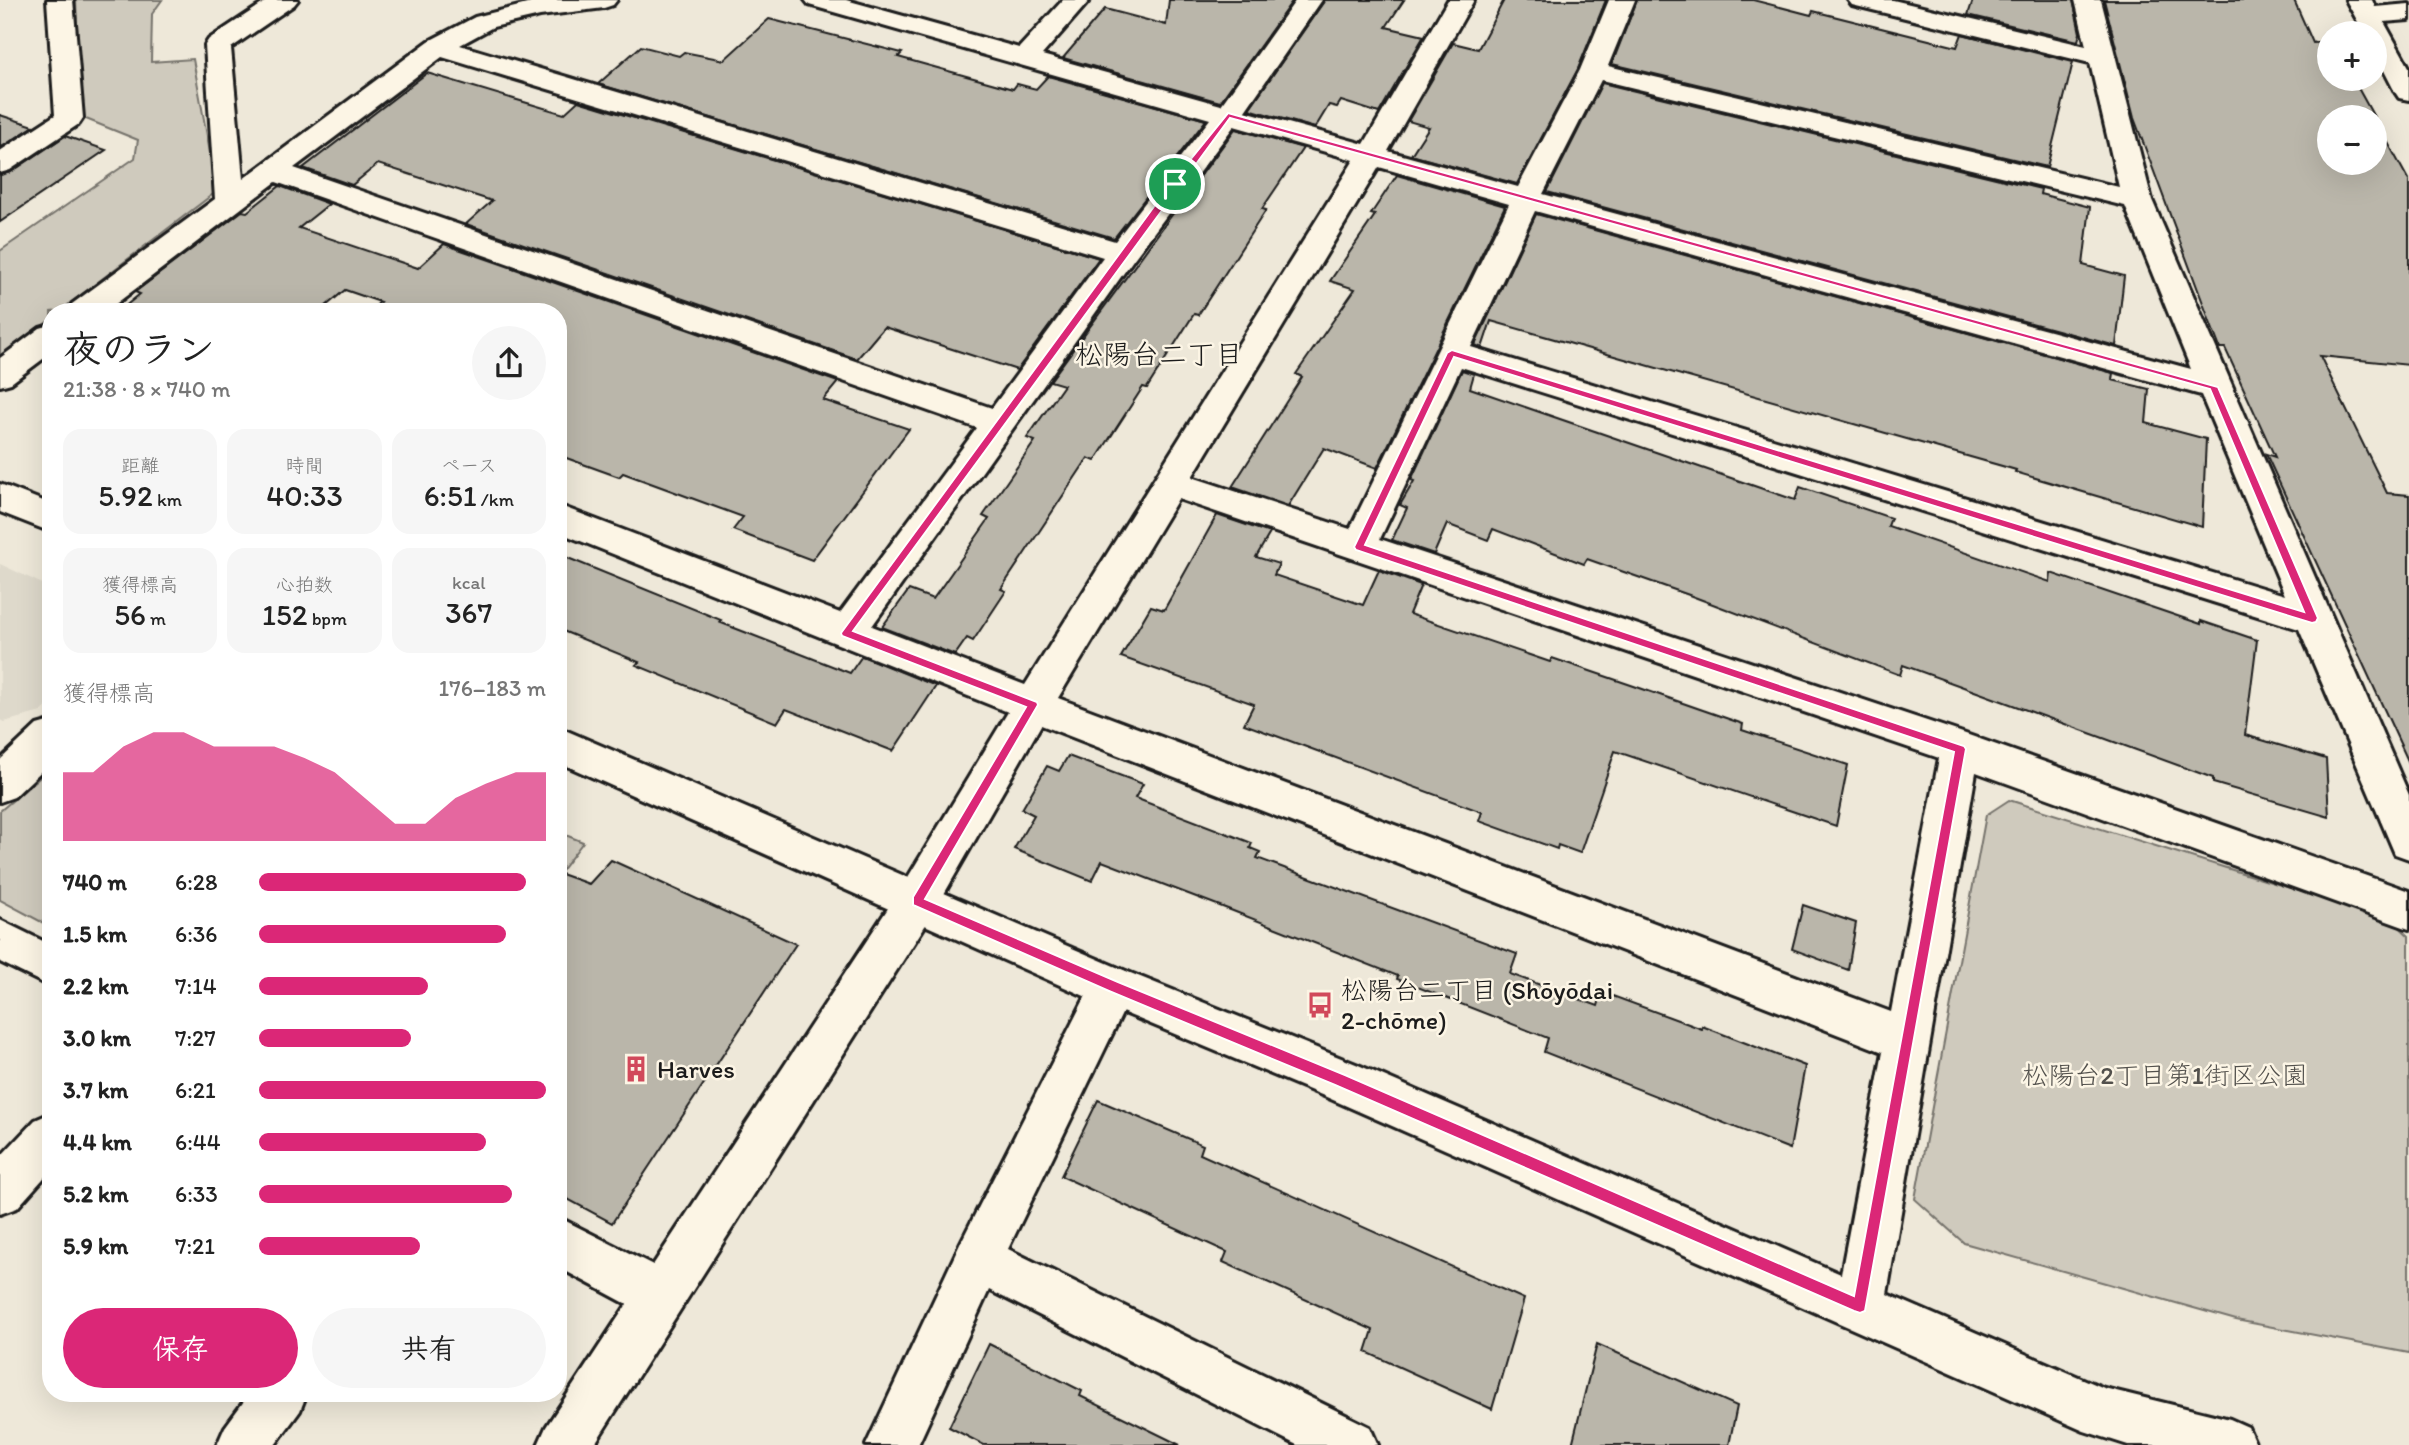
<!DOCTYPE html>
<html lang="ja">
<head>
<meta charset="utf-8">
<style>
  body { margin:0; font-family:Itim,"Klee One",sans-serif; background:#f6f6f6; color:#222; height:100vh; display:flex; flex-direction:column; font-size:26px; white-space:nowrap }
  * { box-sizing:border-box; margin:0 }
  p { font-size:23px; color:#767676 }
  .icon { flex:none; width:38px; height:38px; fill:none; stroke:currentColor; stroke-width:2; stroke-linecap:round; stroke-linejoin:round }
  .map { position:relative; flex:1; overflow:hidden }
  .panel { position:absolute; left:42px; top:303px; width:525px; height:1099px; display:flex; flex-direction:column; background:#fff; border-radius:28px; box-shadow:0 7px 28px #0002 }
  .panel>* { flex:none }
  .buttons { position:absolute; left:2317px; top:21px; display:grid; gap:14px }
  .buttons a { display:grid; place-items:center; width:70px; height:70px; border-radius:50%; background:#fff; box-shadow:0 7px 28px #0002; font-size:35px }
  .pin { position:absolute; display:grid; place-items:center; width:60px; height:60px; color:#fff; margin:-30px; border:4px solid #fff; border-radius:50%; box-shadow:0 2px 7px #0007 }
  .round { display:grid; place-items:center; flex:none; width:74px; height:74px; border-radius:37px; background:#f6f6f6 }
  .headline { display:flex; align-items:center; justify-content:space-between; height:119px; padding:0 21px }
  h1 { font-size:38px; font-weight:600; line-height:52px }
  .figures { display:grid; grid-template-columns:repeat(3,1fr); gap:10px; height:119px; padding:7px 21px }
  .figures div { display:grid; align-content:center; border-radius:18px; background:#f6f6f6; text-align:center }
  .figures b { font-size:30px; font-weight:600 }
  .figures small { font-size:19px; font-weight:400 }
  .figures p { font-size:19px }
  .chart { height:196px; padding:14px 21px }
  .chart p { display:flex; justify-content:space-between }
  .chart svg { width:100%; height:126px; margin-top:7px; fill:#db2777; opacity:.7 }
  .primary-button { display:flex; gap:14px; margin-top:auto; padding:14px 21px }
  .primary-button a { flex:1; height:80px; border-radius:42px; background:#db2777; color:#fff; font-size:28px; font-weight:600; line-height:80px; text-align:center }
  .primary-button a+a { background:#f6f6f6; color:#222 }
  ul { padding:0 21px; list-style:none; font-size:23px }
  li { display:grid; grid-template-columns:112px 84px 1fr; align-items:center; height:52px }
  li i { height:18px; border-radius:9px; background:#db2777 }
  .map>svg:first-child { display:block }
</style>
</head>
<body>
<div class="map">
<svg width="2409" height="1445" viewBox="0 0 2409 1445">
  <rect width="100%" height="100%" fill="#eee8d9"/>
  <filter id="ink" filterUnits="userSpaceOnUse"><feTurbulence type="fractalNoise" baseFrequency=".0143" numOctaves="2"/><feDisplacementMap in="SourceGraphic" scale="14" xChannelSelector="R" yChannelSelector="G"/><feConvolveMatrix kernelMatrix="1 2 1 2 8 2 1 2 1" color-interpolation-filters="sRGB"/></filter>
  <g filter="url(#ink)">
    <path fill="#ded9cb" d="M0,564L51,588V703L41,712L4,722L0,720Z"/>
    <g fill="#cfcabd" stroke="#76736c" stroke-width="2">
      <path d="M76,0H162L152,14L151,62L193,59L217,191L60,311L51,312V319L0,358V251L135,158L138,140L81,117Z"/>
      <path d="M51,768V927L0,900V811Z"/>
      <path d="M2009,800L2392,920L2409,936V1353L2236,1320L1964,1243L1915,1199L1986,815Z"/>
      <path d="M558,832L583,842L558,875Z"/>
    </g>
    <g fill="#bab6aa" stroke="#1c1c1c" stroke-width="2">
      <path d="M1169,0H1293L1220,102L1063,58L1105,9L1166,25Z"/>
      <path d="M1325,0H1404L1386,27L1424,36L1379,113L1341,101L1337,107L1329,105L1315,128L1249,109Z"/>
      <path d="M1504,0H1606L1578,69L1517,184L1411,155L1429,127L1408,121L1453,43L1478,49Z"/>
      <path d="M1637,0H1753L1811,15L1813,11L1957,47L1962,34L2073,62L2047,167L1612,64Z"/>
      <path d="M1973,0H2073L2080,33L2078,41L1968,15Z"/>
      <path d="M2104,0H2294L2313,43L2329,42V79H2353L2374,117H2329V163H2375V119L2409,181V365L2320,356L2387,493L2409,495V763L2266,454L2275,457L2225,348H2220L2213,330L2134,118Z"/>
      <path d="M769,19L902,53L898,57L1013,89L1017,84L1036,89L1048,76L1206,120L1114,238L598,84L641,46L679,56L684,52L724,60Z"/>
      <path d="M427,73L564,114L578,101L1099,258L1017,370L884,327L857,359L466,224L492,201L378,164L352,185L303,168Z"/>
      <path d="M1602,83L2041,189L2040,194L2090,207L2083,265L2124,276L2116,346L1547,192Z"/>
      <path d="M0,115L34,126L0,148Z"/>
      <path d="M1235,129L1303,148L1262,209L1266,210L1198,315L1194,314L1147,388L1143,387L1095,461L1088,458L1001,589L1006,591L973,641L967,638L955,655L882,627L909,590L933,599L989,519L983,516L1035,441L1027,438L1064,385L1050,381Z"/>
      <path d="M65,136L106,150L0,222V175L11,172Z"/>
      <path d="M1397,175L1505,206L1377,468L1324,448L1288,506L1232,487L1302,377L1296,374L1355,289L1330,281L1375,215L1371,214Z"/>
      <path d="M280,186L329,204L299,228L418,268L444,244L838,382L823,400L909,429L812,560L733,530L743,517L623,473L619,477L558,455V312H369L380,302L345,290L319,312H118L140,294L135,292L242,211L247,212Z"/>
      <path d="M1536,214L2113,373L2112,380L2149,389L2146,423L2206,439L2202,527L2015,472L2016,470L1491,321L1482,348L1475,345Z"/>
      <path d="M1462,370L1474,374L1470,388L1795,500L1800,487L1891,518L1888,526L2050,582L2051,573L2201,624V621L2257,640L2245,735L2326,759L2329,817L2213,783V778L1903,665L1900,675L1689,595L1587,559L1584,564L1493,529L1488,540L1447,524L1434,554L1392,540L1407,508L1400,505L1414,481L1411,480Z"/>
      <path d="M1217,515L1270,533L1256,557L1279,564L1274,575L1363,605L1379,570L1421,585L1409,614L1550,662L1552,658L1634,686L1743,724L1742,730L1848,765L1836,826L1615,751L1580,853L1558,845L1557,849L1479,821L1482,812L1244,724L1254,704L1121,657L1151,606L1164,610Z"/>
      <path d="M558,554L721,620L719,622L850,673L862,656L936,686L893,751L786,709L777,723L636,665L639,662L558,629Z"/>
      <path d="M1068,756L1143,784L1135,798L1252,843L1250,848L1260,852L1257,858L1517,954L1510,974L1598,1006L1602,992L1702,1029V1026L1805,1066L1790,1149L1544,1052L1548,1038L1397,979L1398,976L1233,911L1102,861L1092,881L1014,849L1034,815L1022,809L1047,766L1059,771Z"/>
      <path d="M611,860L796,944L612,1223L558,1194V873L589,884Z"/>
      <path d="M1803,905L1856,923L1848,970L1792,949Z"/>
      <path d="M1098,1100L1203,1145L1200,1154L1524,1299L1492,1409L1366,1352L1373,1330L1223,1262L1227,1252L1061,1176Z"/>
      <path d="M989,1344L1082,1391L1080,1396L1180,1445H984L949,1427Z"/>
      <path d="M1597,1344L1737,1406L1729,1445H1572Z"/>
    </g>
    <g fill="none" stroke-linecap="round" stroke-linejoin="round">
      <g stroke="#1c1c1c" stroke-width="6">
        <g id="street">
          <path d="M47,0H73L83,118L79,124L10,170L0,173V151L55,115Z"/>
          <path d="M268,0H298L294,5L231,48L243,179L429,41L475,17L543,0H617L613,5L604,8L540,16L493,27L460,45L1115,241L1210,119L809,5L805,0H846L1019,48L1063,0H1090L1042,55L1221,105L1296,0H1322L1245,111L1364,144L1448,0H1474L1388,151L1518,187L1580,70L1609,0H1635L1608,66L2119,187L2090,63L1852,5L1848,0H1893L2086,46L2075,0H2101L2152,200L2409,795V859L2395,854L2299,629L1461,367L1380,539L1960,732L2409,891V929L1976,772L1885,1306L1877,1323L1860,1331L1843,1323L1835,1306L1883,1052L1041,725L932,915L594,1445H538L546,1427L627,1304L558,1267V1217L653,1265L902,887L1008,712L558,532V505L840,613L977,428L276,182L105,312H68L72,304L215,199L205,45L209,39ZM442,57L1103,257L992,408L294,168ZM1601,80L2125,206L2191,369L1543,194ZM1234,126L1354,160L1025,685L872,626L1133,260ZM1379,167L1509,204L1350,529L1192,477ZM1535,211L2201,395L2285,595L1471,347ZM1178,499L1939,758L1891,1012L1058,698Z"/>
          <path d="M2346,0H2372L2375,7L2409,4V20L2384,22L2409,67V100L2399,98L2395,92L2375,53V33H2364Z"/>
          <path d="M51,325V353L11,383L0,386V358L40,328Z"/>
          <path d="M51,721V762L14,797L0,802V760L37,725Z"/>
          <path d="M0,920L51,945V987L0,962Z"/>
          <path d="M1113,966L1128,972L1135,987L1008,1249L1370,1427L1378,1445H1297L989,1290L918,1445H866L961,1242L1098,972Z"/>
          <path d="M51,1113V1170L17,1208L0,1214V1157L35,1120Z"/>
          <path d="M250,1393H307L300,1411L275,1445H217L225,1427Z"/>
        </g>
      </g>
      <g stroke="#1c1c1c" stroke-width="6">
        <g id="secondary">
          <path d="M0,484L51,504V532L0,512Z"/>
          <path d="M558,727L1128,972L1356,1064L2104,1388L2230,1419L2248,1427L2256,1445H2128L2084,1431L1324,1096L1098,1002L558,762Z"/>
        </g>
      </g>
      <use href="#street" fill="#fcf5e5" fill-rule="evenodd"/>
      <use href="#secondary" fill="#fcf5e5" fill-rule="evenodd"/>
    </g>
  </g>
  <path fill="#db2777" stroke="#fff" stroke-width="2" fill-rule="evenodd" d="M1228,113L2218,387L2318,618L2316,622L2312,623L1454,357L1365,545L1964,746L1966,749L1865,1311L1860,1313L1854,1311L1335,1085L1109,991L913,905V897L1026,707L842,636L841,633L1172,182ZM1230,118L2210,389L2304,612L1452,350L1447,353L1354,547L1356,550L1954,752L1854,1296L1345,1075L1118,982L925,899L1038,705L1037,702L853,631Z"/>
  <defs>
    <g id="bus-bare" transform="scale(2.1)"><path d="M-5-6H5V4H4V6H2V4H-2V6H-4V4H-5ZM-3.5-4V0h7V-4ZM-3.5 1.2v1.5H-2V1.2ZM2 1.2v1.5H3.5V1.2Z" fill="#d1495b" stroke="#fcf5e5" stroke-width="2.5" paint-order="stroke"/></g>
    <g id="building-bare" transform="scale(2.1)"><path d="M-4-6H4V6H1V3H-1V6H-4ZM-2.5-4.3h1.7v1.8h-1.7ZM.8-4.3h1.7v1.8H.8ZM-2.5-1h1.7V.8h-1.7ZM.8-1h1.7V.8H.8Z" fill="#d1495b" stroke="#fcf5e5" stroke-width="2.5" paint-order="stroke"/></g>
  </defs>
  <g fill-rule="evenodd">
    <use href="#bus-bare" x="1320" y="1005"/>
    <use href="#building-bare" x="636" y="1069"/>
  </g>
  <g text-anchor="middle" stroke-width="5" stroke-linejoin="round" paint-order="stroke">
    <g font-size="26" fill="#1c1c1c" stroke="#fcf5e5" text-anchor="start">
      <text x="1341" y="999">松陽台二丁目 (Shōyōdai<tspan x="1341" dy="30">2-chōme)</tspan></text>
      <text x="657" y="1078">Harves</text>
    </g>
    <g font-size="26" fill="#52504c" stroke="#fcf5e5">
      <text x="2165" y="1084">松陽台2丁目第1街区公園</text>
    </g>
    <g font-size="28" fill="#1c1c1c" stroke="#fcf5e5">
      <text x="1159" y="364">松陽台二丁目</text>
    </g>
  </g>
</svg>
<div class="buttons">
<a>+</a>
<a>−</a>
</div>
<div class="pin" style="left:1175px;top:184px;background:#1e9e55"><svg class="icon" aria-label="arrive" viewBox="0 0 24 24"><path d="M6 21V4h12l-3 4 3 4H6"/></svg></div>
<section class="panel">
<div class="headline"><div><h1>夜のラン</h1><p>21:38 · 8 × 740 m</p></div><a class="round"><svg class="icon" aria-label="share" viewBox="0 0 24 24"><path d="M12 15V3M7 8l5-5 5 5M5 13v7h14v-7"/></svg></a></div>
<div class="figures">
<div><p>距離</p><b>5.92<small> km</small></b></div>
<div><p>時間</p><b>40:33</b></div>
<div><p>ペース</p><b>6:51<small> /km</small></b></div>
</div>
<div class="figures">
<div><p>獲得標高</p><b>56<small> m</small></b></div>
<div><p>心拍数</p><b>152<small> bpm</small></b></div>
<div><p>kcal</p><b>367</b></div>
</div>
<div class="chart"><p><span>獲得標高</span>176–183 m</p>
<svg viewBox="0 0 160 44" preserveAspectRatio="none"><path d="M0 44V20L10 20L20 11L30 6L40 6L50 11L60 11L70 11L80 15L90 20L100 29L110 38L120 38L130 29L140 24L150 20L160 20V44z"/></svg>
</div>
<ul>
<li><b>740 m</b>6:28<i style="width:93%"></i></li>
<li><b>1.5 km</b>6:36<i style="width:86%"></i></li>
<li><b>2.2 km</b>7:14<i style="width:59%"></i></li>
<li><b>3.0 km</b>7:27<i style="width:53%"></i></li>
<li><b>3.7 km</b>6:21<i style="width:100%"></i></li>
<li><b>4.4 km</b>6:44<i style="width:79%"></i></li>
<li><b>5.2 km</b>6:33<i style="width:88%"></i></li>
<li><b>5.9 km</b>7:21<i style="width:56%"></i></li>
</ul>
<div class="primary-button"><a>保存</a><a>共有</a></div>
</section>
</div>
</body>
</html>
